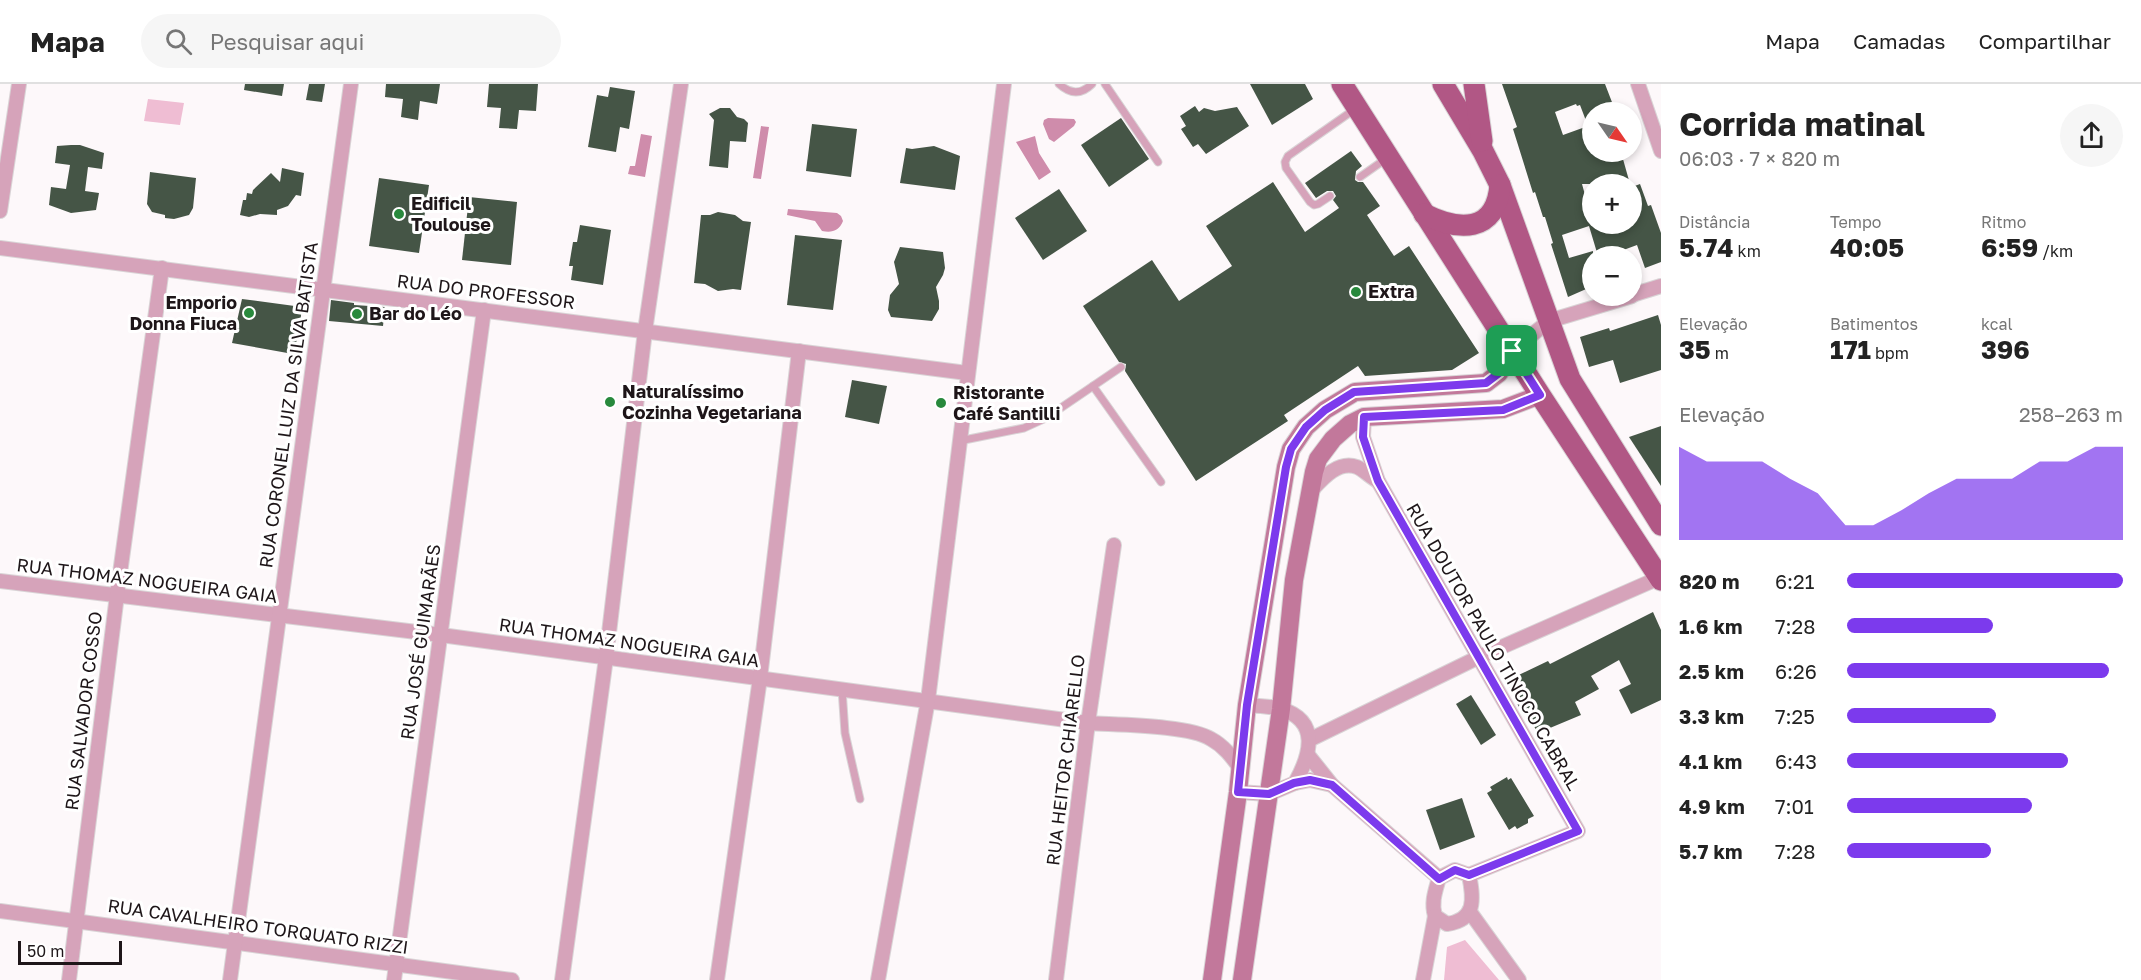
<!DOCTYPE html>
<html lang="pt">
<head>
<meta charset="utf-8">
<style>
  body { margin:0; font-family:"Golos Text",sans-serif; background:#f6f6f6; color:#222; height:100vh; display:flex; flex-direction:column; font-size:22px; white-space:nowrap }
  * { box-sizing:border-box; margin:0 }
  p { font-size:20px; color:#767676 }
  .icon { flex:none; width:33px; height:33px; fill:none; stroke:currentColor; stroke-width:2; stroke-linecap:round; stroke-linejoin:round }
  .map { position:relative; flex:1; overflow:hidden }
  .panel { display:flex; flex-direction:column; background:#fff; width:480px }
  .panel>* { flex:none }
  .needle { width:39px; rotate:124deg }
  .buttons { position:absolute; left:1582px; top:18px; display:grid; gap:12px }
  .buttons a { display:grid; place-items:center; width:60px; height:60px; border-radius:50%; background:#fff; box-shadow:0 3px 9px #0003; font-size:30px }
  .scale { position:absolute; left:18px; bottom:15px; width:104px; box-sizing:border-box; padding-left:6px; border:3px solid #1e1619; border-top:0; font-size:16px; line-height:21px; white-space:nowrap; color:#1e1619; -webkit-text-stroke:4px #fff; paint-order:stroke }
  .pin { position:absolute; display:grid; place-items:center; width:51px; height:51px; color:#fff; margin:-26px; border-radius:12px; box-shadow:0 3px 9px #0006 }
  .round { display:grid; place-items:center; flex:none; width:63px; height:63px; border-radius:32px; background:#f6f6f6 }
  .head { display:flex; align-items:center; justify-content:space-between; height:102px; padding:0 18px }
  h1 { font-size:33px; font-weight:700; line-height:45px }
  .figures { display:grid; grid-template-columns:repeat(3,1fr); gap:9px; height:102px; padding:6px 18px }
  .figures div { display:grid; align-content:center }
  .figures b { font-size:26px; font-weight:700 }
  .figures small { font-size:16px; font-weight:400 }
  .figures p { font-size:16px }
  .chart { height:168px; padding:12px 18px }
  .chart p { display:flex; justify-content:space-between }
  .chart svg { width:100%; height:108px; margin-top:6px; fill:#7c3aed; opacity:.7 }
  ul { padding:0 18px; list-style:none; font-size:20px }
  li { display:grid; grid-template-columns:96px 72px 1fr; align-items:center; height:45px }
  li i { height:15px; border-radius:8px; background:#7c3aed }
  header { display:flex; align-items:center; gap:36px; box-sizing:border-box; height:84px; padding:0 30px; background:#fff; border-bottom:2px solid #e0e0e0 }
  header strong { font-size:28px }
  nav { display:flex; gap:33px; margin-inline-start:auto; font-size:21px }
  .search { width:420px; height:54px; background:#f6f6f6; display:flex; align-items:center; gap:15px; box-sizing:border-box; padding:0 21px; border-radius:33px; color:#767676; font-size:22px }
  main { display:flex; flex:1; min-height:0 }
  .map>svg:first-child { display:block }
</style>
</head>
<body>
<header>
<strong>Mapa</strong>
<div class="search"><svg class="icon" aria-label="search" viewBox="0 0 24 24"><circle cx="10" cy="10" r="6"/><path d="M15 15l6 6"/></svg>Pesquisar aqui</div>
<nav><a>Mapa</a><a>Camadas</a><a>Compartilhar</a></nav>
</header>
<main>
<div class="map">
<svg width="1661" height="896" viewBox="0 0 1661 896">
  <rect width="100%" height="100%" fill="#fdf8fa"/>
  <g fill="#efbdd3">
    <path d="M148,15L184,19L180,41L144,37Z"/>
    <path d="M1465,856L1499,896H1444L1447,863Z"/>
  </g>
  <g fill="#cf8cab">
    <path d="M1048,34L1074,35L1076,38L1074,42L1054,58L1049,55L1043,40L1044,36Z"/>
    <path d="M761,42L769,43L761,95L753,94Z"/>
    <path d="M641,50L652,52L645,93L628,90L630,82H635Z"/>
    <path d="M1035,52L1039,69L1051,88L1039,96L1016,58Z"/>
    <path d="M788,125L837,129L841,132L843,137C839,147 832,149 822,147L815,137L787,131Z"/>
  </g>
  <g fill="#455546" fill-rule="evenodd">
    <path d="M245,0H284L282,12L244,6Z"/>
    <path d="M309,0H325L322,18L306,16Z"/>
    <path d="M386,0H440L437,20L420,17L418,36L401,33L403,15L385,13Z"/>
    <path d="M489,0H538L536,27L519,26L517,45L499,44L501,24L487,23Z"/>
    <path d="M1250,0H1305L1313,15L1272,41Z"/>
    <path d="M1502,0H1605L1615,26L1609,28H1593V68H1621L1630,100H1582L1593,140H1632V103L1640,100L1648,122L1651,121L1661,149V178L1645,184L1637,161L1618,168L1619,172H1598L1589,142L1562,151L1569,174L1593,167V202L1568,213L1551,160L1553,159L1545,133H1543L1535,108L1533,109L1513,45L1517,43ZM1576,20L1577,22L1580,21L1588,42L1563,51L1555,28Z"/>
    <path d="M610,3L635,7L629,45L620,43L616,68L588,63L597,11L608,13Z"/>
    <path d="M1195,22L1199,28L1204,24L1215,27L1237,23L1249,42L1206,70L1198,60L1193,63L1181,45L1186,42L1180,32Z"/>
    <path d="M720,24H730L737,33L744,35L748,39L746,58L730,57L728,84L709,82L714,36L709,30Z"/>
    <path d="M1121,34L1149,75L1109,103L1081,61Z"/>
    <path d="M812,40L857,45L851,93L806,87Z"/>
    <path d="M71,61H80L104,69L102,85L88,83L85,107L99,109L96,126L71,129L49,121L51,103L66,105L70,81L55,79L57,62Z"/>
    <path d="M934,62L960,72L955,106L900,99L906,64L912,65Z"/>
    <path d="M1351,67L1362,82L1356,87L1355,96L1358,98H1363L1380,122L1367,131L1394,172L1409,162L1479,269L1452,286L1365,292L1358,282L1284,331L1288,337L1196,397L1125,287L1126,280L1119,278L1083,222L1152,176L1179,217L1232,182L1206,142L1273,98L1305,148L1339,124L1333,116L1336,112L1333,107H1327L1316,114L1305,99Z"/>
    <path d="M282,84L304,89L301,112L296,111L288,122L277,126V131L260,130L249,133L240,131L243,116H246L247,109L252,110L253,106L271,89L280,98Z"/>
    <path d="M150,88L196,94L193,124L189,131L174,135L165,134V131L152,128L147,120Z"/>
    <path d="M379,94L429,101L419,169L369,162Z"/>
    <path d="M1059,105L1087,147L1043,176L1015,134Z"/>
    <path d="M469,113L517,118L511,181L462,176Z"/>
    <path d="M718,128L735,131L743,137L751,138L741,206L733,205L718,207L705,200L694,199L701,131H710Z"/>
    <path d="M580,141L611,146L603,201L571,196L573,182H569L573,158H577Z"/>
    <path d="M795,151L842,156L833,226L787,221Z"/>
    <path d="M900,163L943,168L945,184L943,191L936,203L939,217V225L932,237L891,233L888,226L890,211L899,200L894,178Z"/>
    <path d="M242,215L302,223L299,248L293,270L232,259Z"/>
    <path d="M331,216L354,219V221L385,223L383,242L329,237Z"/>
    <path d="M1658,231L1661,241V286L1620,299L1613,276L1589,283L1580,253L1609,244L1610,247Z"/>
    <path d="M852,296L887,302L879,340L845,333Z"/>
    <path d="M1661,342V402L1629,353Z"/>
    <path d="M1653,528L1661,546V616L1631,630L1619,606L1631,600L1619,576L1591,592L1599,605L1575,618L1581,631L1538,649L1522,622L1519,623L1506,597L1548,577L1550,580Z"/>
    <path d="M1471,611L1496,651L1481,661L1456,620Z"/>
    <path d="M1507,693L1508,696L1511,694L1534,732L1528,735V739L1517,745L1515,742L1509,746L1487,709L1492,706L1490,703Z"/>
    <path d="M1462,714L1475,753L1440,766L1426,726Z"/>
  </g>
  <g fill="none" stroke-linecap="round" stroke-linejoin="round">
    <g stroke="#d9d4d6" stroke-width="9">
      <g id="lane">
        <path d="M1059,0C1070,10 1081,11 1092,0"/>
        <path d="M1105,0L1158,78"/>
        <path d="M1360,93L1387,74"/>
        <path d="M1330,112L1318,120L1314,121L1310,118L1286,84L1285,78L1288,72L1355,25"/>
        <path d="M1093,302L1161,398"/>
        <path d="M959,357L1024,344L1046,334L1121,283"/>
        <path d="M842,605L845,649L860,715"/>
      </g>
    </g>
    <g stroke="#d9d4d6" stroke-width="16">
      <g id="street">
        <path d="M1638,0L1661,67"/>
        <path d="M0,127L19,0"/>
        <path d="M0,164L967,289"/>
        <path d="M1632,211L1661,202"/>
        <path d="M1512,267L1549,237L1632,212"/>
        <path d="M1364,333L1363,353L1378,397L1578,747L1469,791"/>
        <path d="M1311,407C1322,395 1338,376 1357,383C1364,386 1370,393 1378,397"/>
        <path d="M0,497L441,551L1088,639C1117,641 1189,641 1211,655C1224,662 1232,673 1240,684"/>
        <path d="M1309,656L1479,573L1661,493"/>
        <path d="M1308,671L1332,701L1439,794"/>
        <path d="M1295,699L1310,696L1332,701"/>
        <path d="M1238,708L1269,710L1295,699C1310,672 1321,637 1281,625C1271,622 1258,622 1247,621"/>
        <path d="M1455,786L1469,791C1474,815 1476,836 1447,840L1435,832C1431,819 1435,808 1439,794Z"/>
        <path d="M0,827L512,896"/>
        <path d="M1470,828L1519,896"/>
        <path d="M69,896L117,511L162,184"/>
        <path d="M230,896L351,0"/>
        <path d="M394,896L484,226"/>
        <path d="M562,896L606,574L645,247L681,0"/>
        <path d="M717,896L760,594L799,267"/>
        <path d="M878,896L928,616L1004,0"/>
        <path d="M1056,896L1088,639L1114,461"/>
        <path d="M1423,896L1435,832"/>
      </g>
    </g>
    <g stroke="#d9d4d6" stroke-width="20">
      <g id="secondary">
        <path d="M1212,896L1238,708L1247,621L1286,383L1291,365L1306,343L1325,326L1355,308L1486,299L1499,289L1512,267"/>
        <path d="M1242,896L1281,625L1294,496L1314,388L1318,375L1333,355L1350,340L1364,333L1503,325L1540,311"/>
      </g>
    </g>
    <g stroke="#d9d4d6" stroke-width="23">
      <g id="primary">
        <path d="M1342,0L1540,311L1661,496"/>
        <path d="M1443,0L1483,67L1500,101L1570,295L1661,441"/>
        <path d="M1474,0L1482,57"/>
        <path d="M1424,130C1458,147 1496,150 1500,101"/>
      </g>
    </g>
    <use href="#lane" stroke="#d6a3ba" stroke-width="7"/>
    <use href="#street" stroke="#d6a3ba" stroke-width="14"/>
    <use href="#secondary" stroke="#c2789b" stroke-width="18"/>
    <use href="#primary" stroke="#b15785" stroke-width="21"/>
  </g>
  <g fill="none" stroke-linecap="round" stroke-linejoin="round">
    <g stroke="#fff" stroke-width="12">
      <path id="route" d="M1512,267L1540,311L1503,326L1364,333L1363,353L1378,397L1578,747L1469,791L1455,786L1439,795L1332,701L1310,696L1294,699L1269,710L1238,708L1247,621L1286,383L1291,365L1306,343L1325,326L1354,308L1486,299L1499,289Z"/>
    </g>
    <use href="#route" stroke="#7c3aed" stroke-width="8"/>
  </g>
  <g fill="#28893c" stroke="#fff" stroke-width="2">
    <circle cx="399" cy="130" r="6"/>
    <circle cx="1356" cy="208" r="6"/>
    <circle cx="249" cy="229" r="6"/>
    <circle cx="357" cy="230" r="6"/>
    <circle cx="610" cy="318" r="6"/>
    <circle cx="941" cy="319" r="6"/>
  </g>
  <g text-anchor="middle" stroke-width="6" stroke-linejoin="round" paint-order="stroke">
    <g font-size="18" font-weight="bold" fill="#1e1619" stroke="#fff" text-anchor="start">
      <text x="411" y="126">Edificil<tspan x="411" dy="21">Toulouse</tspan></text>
      <text x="1368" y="214">Extra</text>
      <text x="237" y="225" text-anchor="end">Emporio<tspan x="237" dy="21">Donna Fiuca</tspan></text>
      <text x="369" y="236">Bar do Léo</text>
      <text x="622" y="314">Naturalíssimo<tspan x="622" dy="21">Cozinha Vegetariana</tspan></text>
      <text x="953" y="315">Ristorante<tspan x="953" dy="21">Café Santilli</tspan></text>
    </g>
    <g font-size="18" fill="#1e1619" stroke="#fff">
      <text transform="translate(486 208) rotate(7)" y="6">RUA DO PROFESSOR</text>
      <text transform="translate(289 321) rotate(-82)" y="6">RUA CORONEL LUIZ DA SILVA BATISTA</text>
      <text transform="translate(147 497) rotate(7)" y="6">RUA THOMAZ NOGUEIRA GAIA</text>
      <text transform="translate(421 558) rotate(-82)" y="6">RUA JOSÉ GUIMARÃES</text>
      <text transform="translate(629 559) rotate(8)" y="6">RUA THOMAZ NOGUEIRA GAIA</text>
      <text transform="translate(1493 563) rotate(60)" y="6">RUA DOUTOR PAULO TINOCO CABRAL</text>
      <text transform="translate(84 627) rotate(-83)" y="6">RUA SALVADOR COSSO</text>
      <text transform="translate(1066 676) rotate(-83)" y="6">RUA HEITOR CHIARELLO</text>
      <text transform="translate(258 843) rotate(8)" y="6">RUA CAVALHEIRO TORQUATO RIZZI</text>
    </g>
  </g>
</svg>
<div class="buttons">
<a><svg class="needle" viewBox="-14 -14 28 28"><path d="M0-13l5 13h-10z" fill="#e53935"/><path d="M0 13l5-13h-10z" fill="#767676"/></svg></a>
<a>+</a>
<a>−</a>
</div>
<div class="scale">50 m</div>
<div class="pin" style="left:1512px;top:267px;background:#1e9e55"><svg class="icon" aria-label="arrive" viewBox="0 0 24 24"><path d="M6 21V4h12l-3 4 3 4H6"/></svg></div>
</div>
<section class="panel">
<div class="head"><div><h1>Corrida matinal</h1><p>06:03 · 7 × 820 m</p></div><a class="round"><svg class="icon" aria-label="share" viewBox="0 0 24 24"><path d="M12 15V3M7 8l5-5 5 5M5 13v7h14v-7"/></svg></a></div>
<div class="figures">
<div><p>Distância</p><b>5.74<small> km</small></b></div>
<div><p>Tempo</p><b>40:05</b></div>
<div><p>Ritmo</p><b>6:59<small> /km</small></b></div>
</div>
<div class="figures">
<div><p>Elevação</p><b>35<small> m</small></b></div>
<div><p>Batimentos</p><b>171<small> bpm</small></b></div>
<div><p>kcal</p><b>396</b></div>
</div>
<div class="chart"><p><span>Elevação</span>258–263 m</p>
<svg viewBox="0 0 160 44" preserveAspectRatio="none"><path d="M0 44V6L10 12L20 12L30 12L40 19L50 25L60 38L70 38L80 32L90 25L100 19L110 19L120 19L130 12L140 12L150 6L160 6V44z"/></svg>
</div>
<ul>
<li><b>820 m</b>6:21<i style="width:100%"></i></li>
<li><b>1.6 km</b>7:28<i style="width:53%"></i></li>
<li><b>2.5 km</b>6:26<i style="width:95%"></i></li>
<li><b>3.3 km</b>7:25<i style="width:54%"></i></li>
<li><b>4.1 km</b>6:43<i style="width:80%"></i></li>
<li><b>4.9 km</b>7:01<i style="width:67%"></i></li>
<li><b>5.7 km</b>7:28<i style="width:52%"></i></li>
</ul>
</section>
</main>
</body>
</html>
